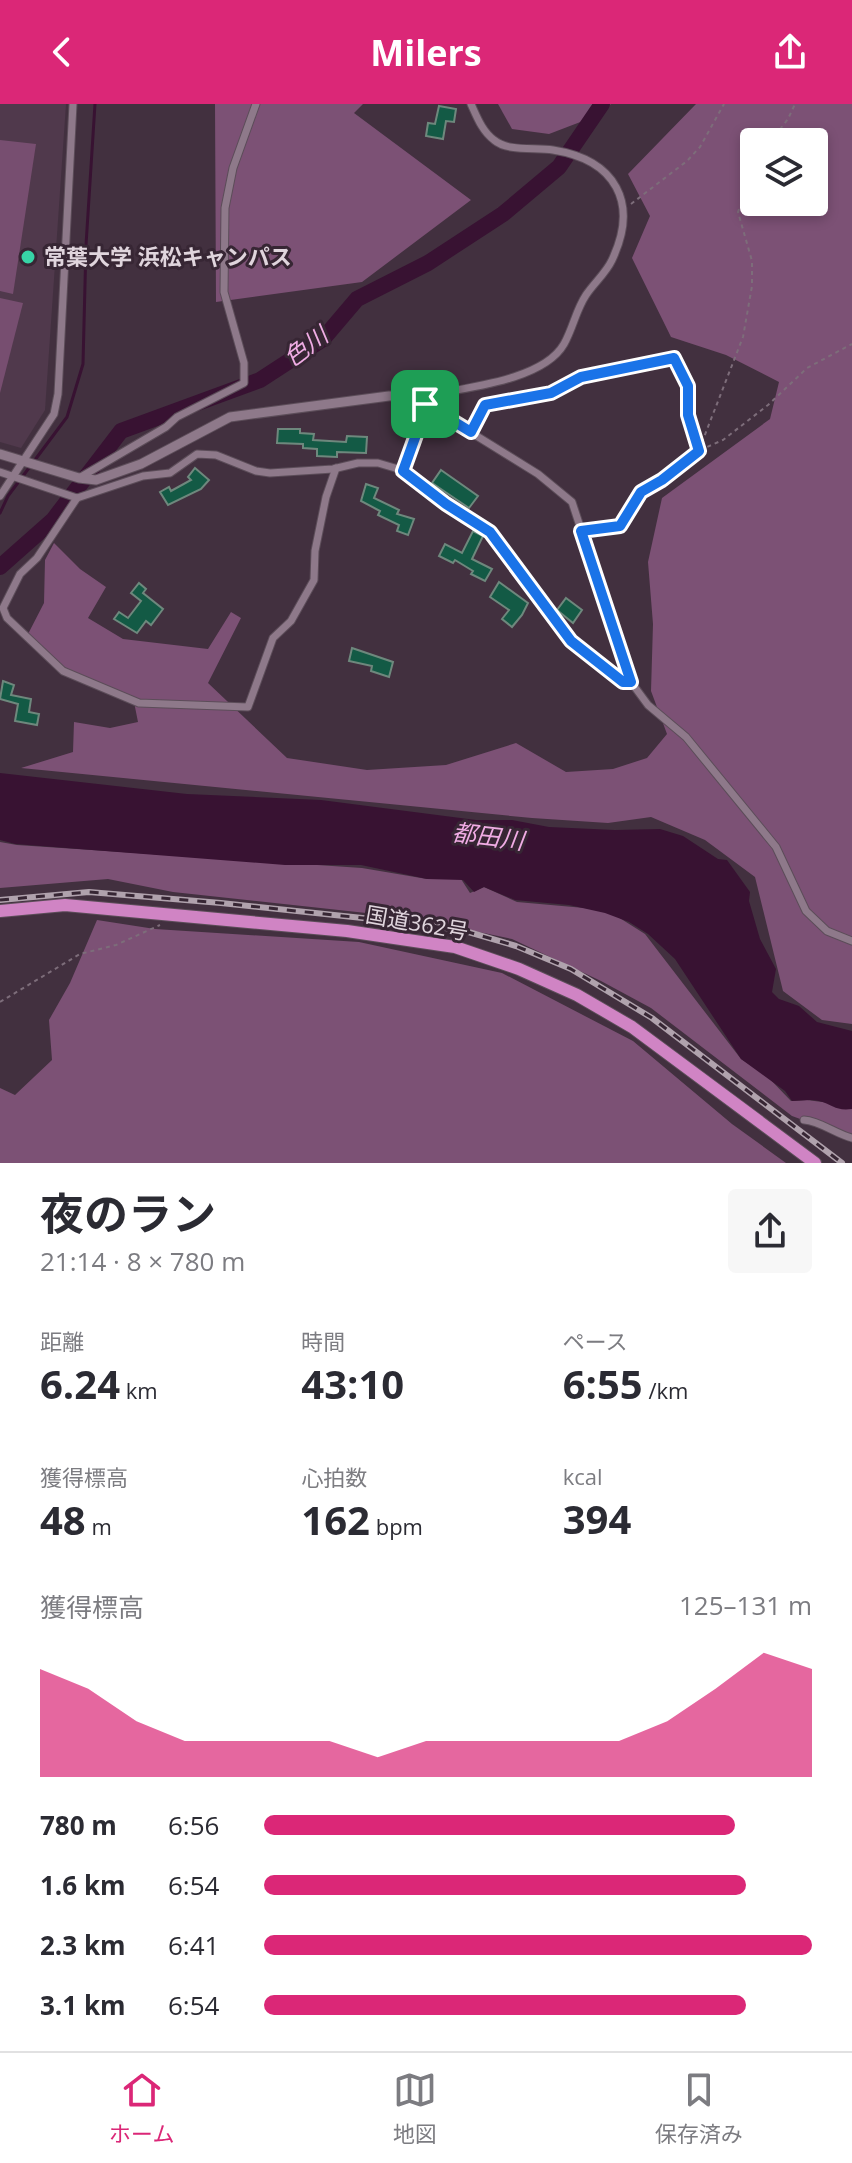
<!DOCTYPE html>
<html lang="ja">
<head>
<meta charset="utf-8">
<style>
  body { margin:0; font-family:"Open Sans","Noto Sans JP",sans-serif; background:#f7f7f7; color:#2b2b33; height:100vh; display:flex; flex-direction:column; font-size:30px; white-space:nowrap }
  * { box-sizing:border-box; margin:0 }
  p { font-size:26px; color:#7c7c81 }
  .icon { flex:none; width:44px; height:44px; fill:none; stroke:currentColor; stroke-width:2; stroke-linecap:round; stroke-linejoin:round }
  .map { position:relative; height:1059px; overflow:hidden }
  .sheet { display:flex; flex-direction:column; background:#fff; flex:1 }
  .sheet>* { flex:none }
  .fabs { position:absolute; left:740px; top:24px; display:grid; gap:16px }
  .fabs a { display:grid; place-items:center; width:88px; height:88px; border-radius:8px; background:#fff; box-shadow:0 4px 12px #0003; font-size:40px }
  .pin { position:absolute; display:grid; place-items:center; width:68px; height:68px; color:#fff; margin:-34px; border-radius:16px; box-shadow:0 4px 12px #0006 }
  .round { display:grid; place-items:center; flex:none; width:84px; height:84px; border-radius:8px; background:#f7f7f7 }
  .head { display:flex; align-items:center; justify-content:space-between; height:136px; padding:0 40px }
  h1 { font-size:44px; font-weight:700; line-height:60px }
  .figures { display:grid; grid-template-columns:repeat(3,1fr); gap:12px; height:136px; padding:8px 40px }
  .figures div { display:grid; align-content:center }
  .figures b { font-size:40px; font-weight:700 }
  .figures small { font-size:22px; font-weight:400 }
  .figures p { font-size:22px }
  .chart { height:224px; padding:16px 40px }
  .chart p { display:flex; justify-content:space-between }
  .chart svg { width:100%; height:144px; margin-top:8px; fill:#db2777; opacity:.7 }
  ul { padding:0 40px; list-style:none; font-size:26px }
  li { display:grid; grid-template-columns:128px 96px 1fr; align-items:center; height:60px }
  li i { height:20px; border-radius:10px; background:#db2777 }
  header { display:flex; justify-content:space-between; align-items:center; height:104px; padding:0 40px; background:#db2777; color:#fff; font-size:36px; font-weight:700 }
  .tabs { display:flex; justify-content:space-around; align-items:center; height:112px; border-top:2px solid #e1e1e2; background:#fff; font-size:22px; color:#7c7c81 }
  .tabs a { display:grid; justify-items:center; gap:4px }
  .tabs .on { color:#db2777 }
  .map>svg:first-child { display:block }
</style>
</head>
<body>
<header><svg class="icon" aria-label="back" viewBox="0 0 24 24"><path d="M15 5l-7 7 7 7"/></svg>Milers<svg class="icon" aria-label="share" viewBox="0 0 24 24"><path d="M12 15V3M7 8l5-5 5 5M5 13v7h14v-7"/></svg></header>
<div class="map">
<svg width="852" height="1059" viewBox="0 0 852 1059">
  <rect width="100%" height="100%" fill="#42303f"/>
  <path fill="#50394c" d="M0,0H66L45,306L21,344L0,338Z"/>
  <g fill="#774e70">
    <path d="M0,36L36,40L13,190L0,187Z"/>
    <path d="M0,194L23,199L0,289Z"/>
  </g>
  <g fill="#7c5175" fill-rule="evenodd">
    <path d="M215,0H363L354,9L471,96L362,178L216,198Z"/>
    <path d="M498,0H611L596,12L549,30L512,25Z"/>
    <path d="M696,0H852V920L822,916L783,887L755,773L705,736L651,713L608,719L532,714L21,664L73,648L74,618L110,624L138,618L134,598L60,565L27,532L44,499L45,456L54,439L80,465L106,483L88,514L123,535L208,545L231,508L241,514L208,579L287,654L367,666L446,661L516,639L566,668L613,665L647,654L667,630L651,587L653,520L648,458L662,394L770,315L779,278L726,251L671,233L632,154L650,112L628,70ZM754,38H814V98H754Z"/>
    <path d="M0,738L17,741L362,764L427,775H461L470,789L484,783L517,798L607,806L645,830L741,955L766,971L791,997L807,996L852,1002V1034L792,1012L651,904L601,877L512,835L412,814L173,788L108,775L0,784Z"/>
    <path d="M97,816L155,825L359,838L502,869L633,937L732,1020L786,1059H0V984L15,991L52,956L49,916L70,879Z"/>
  </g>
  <path fill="#381232" d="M0,669L187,690L321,696L476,716H512L549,723L615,726L660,725L683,732L718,755L727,756L750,788L749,797L760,835L776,865L772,888L779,895L799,902L817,918L852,927V1005C835,1007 834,1001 819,997C810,995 801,997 792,997L785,987L741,955L675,855L648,830L629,818L605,809L569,801L515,796L484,783L474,788L463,776L427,775L361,761H285L15,740L0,736Z"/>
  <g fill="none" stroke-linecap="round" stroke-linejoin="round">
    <path stroke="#381232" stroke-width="3" d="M0,409L8,392L67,313L83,260L86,141L95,0"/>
    <path stroke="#381232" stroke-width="16" d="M0,463L53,416L121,327L260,276L323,235L357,195L428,159L503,110L559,63L602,0"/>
  </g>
  <g fill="#135a45" stroke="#6e887d" stroke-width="2">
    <path d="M439,2L456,5L454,18L446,17L443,35L426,32L428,19L435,20Z"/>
    <path d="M278,325H300V329L314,330L313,336L346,338L347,332L367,333L366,349L337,348V353L317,352V345L303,344V340L277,339Z"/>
    <path d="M195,364L209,376L201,385L168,401L160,388L169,383L171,387L191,376L188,373Z"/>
    <path d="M441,366L478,392L469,404L432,379Z"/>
    <path d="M366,380L378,384L374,394L399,406L397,410L414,415L408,431L397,427L399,421L378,411L380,407L361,397Z"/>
    <path d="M473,427L483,432L472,455L492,465L485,477L471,470L473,467L455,456L453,459L439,452L445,440L462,449Z"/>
    <path d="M499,478L528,499L522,511L512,523L502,515L509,506L490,493Z"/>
    <path d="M139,479L146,485L143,489L163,505L151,521L146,517L137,529L114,515L119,508L128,514L141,497L131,489Z"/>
    <path d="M566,494L582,506L573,519L557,506Z"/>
    <path d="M352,544L393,558L389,573L371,567L372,562L349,557Z"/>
    <path d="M3,577L14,581L11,591L31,595L29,608L39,610L37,621L15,617L18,600L0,595Z"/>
  </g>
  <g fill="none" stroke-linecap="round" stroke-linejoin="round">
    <g stroke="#5c4d59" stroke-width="9">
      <g id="minor">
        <path d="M471,0C477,13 482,27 494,36C508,48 535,43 553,46C616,56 639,99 612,156C606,169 594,179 586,191C576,206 573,224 564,240C543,277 463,284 424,292L425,300L538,370L572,398L631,578L648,601L686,633L776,743L806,807L827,827L852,837"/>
        <path d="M403,367L425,306V300"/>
        <path d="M0,368L77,394L143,372L170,369L197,350L216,351L256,367L270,369L333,365L358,359H378L395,364L408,369L446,400L490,428L571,537L623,578H631"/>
        <path d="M79,374L166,323L177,313L244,279V259L224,188L225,104L233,64L256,0"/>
        <path d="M0,392L54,310L58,290L73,0"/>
        <path d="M77,394L37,454L20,470L3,504L7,514L63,567L139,599L248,603L273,534L291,517L314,476L315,447L326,393L336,364"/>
        <path d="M804,1016C820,1017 836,1030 852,1034"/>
      </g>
    </g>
    <g stroke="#5c4d59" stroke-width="11">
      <path id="tertiary" d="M0,350L79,374L96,376L141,360L230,313L389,292H424"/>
    </g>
    <g stroke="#5c4d59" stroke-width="14">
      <path id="trunk" d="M0,807L65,801L347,827L455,843L519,865L577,891L632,923L815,1059"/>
    </g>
    <g stroke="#7d6d7a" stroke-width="2" stroke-dasharray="4 4" stroke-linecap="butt">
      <path d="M770,38L788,15L795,0"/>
      <path d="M631,100L687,57L700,43L724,0"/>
      <path d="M475,321L485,301L551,289L581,273L674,254L688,282V311L699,347L662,376L641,388L620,422L590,426"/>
      <path d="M699,346L743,233L752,182V157L738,108L754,67"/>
      <path d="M700,346L723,336L768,301L807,264L852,240"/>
      <path d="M0,898L80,850L116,841L160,821"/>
    </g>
    <use href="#minor" stroke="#8e798a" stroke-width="7"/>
    <use href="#tertiary" stroke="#8e798a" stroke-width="9"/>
    <use href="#trunk" stroke="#d084c4" stroke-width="12"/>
    <g stroke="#b0a2ad" stroke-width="6">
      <path id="rail" d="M0,796L89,788L221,799L419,820L465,827L516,842L571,865L652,914L842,1059"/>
    </g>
    <use href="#rail" stroke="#372634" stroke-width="3" stroke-dasharray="9" stroke-linecap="butt"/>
  </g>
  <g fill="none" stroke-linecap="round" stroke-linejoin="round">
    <g stroke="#fff" stroke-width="16">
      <path id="route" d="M674,254L688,282V311L699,347L662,376L641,388L620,422L581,427L631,578H623L571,537L490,428L446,400L403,367L425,306V300L471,328L485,301L551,289L581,273Z"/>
    </g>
    <use href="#route" stroke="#1a73e8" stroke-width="10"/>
  </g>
  <circle fill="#37d4a6" stroke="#372634" stroke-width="3" cx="28" cy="153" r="8"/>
  <g text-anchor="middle" stroke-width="6" stroke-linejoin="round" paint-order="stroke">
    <g font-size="22" font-weight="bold" fill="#e0d5dd" stroke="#372634" text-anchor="start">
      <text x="44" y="161">常葉大学 浜松キャンパス</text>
    </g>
    <g font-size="22" fill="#e0d5dd" stroke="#372634">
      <text transform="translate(417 819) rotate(10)" y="8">国道362号</text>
    </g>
    <g font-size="24" font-style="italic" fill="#f0ace4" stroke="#372634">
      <text transform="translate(306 243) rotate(-37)" y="8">色川</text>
      <text transform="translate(488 733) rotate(7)" y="8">都田川</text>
    </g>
  </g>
</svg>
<div class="fabs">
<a><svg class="icon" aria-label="layers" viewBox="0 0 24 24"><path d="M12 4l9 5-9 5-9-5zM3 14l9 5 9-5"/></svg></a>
</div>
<div class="pin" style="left:425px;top:300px;background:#1e9e55"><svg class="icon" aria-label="arrive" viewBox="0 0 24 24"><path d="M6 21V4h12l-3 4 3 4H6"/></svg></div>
</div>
<section class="sheet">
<div class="head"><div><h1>夜のラン</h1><p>21:14 · 8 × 780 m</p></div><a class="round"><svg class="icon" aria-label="share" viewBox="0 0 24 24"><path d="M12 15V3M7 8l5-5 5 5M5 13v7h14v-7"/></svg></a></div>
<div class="figures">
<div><p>距離</p><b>6.24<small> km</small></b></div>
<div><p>時間</p><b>43:10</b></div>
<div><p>ペース</p><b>6:55<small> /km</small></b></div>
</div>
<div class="figures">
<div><p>獲得標高</p><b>48<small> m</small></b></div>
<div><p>心拍数</p><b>162<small> bpm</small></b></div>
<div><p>kcal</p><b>394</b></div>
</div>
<div class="chart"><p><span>獲得標高</span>125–131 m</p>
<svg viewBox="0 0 160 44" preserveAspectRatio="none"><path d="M0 44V11L10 17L20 27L30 33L40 33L50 33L60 33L70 38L80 33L90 33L100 33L110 33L120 33L130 27L140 17L150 6L160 11V44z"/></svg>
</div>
<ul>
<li><b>780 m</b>6:56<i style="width:86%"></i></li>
<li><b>1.6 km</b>6:54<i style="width:88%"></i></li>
<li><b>2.3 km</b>6:41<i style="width:100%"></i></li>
<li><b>3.1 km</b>6:54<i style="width:88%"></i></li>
</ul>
</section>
<nav class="tabs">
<a class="on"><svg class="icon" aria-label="home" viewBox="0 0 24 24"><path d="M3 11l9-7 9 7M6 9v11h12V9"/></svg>ホーム</a>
<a><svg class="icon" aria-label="map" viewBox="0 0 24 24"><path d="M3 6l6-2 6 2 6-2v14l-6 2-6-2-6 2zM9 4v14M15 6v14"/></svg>地図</a>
<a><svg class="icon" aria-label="saved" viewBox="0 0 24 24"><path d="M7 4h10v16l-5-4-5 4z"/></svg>保存済み</a>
</nav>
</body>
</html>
